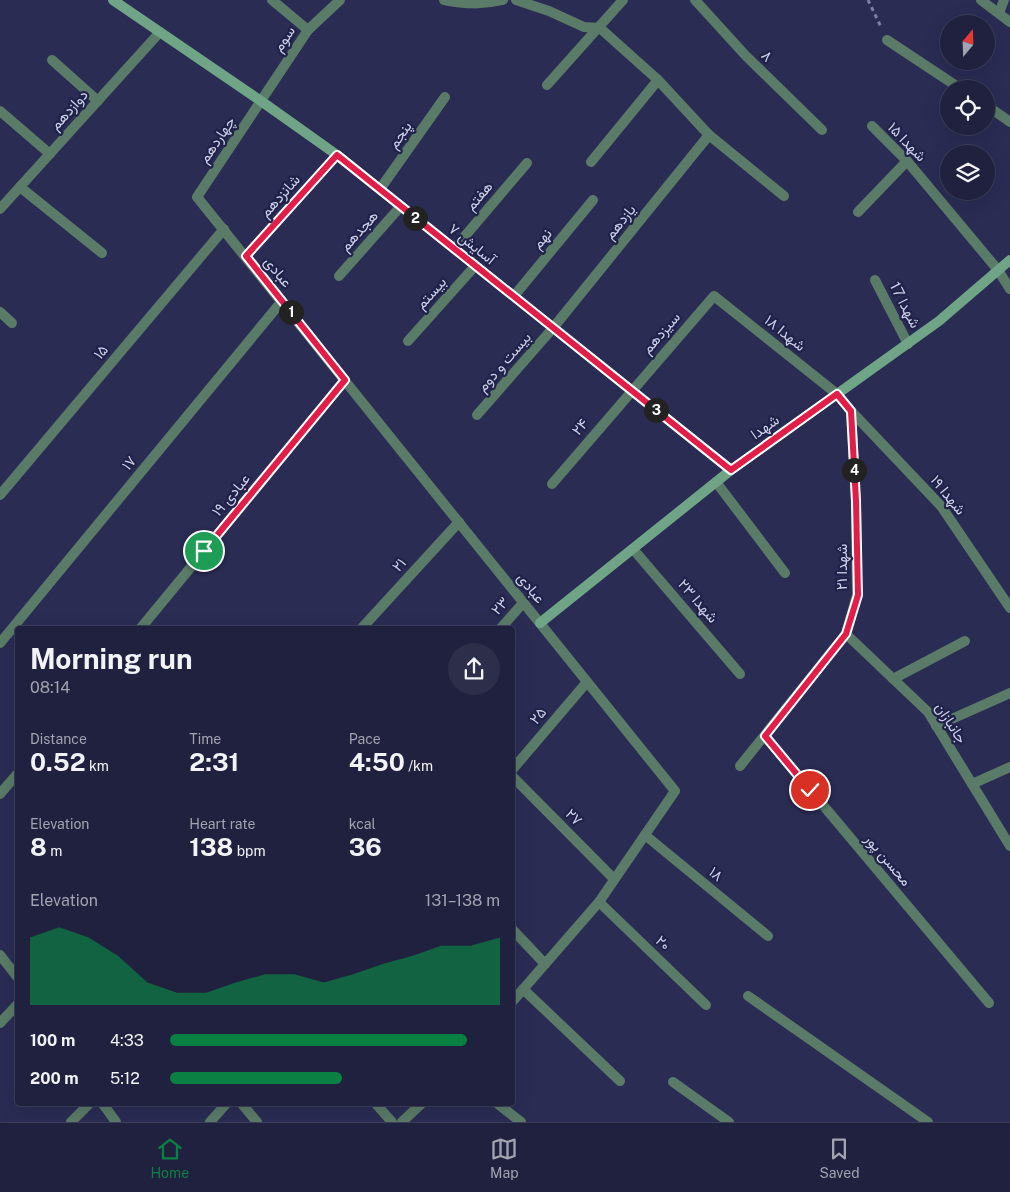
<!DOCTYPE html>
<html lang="en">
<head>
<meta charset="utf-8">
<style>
  body { margin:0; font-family:"Public Sans",Vazirmatn,sans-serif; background:#2d2e4a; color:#f1f3f6; height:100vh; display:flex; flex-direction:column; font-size:19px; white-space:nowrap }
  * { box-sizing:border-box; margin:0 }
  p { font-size:16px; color:#a2a3b0 }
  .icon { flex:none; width:28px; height:28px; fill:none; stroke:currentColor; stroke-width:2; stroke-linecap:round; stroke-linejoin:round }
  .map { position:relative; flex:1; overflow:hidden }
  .drawer { position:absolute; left:15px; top:626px; width:500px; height:480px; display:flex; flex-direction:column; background:#20213f; border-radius:5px; box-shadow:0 5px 20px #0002,0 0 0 1px #3d3e59 }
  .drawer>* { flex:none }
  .needle { width:32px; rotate:19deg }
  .fabs { position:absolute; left:940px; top:15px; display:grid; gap:10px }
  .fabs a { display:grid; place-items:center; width:55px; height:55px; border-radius:50%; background:#20213f; box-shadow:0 5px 20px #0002,0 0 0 1px #3d3e59; font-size:25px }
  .pin { position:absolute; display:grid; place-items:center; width:42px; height:42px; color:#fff; margin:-21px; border:2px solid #fff; border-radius:50%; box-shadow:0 1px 5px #0007 }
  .km { position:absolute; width:25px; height:25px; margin:-12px; border-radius:50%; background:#222; color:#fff; font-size:14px; line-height:25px; text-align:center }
  .round { display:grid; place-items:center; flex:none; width:52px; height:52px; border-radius:26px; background:#2d2e4a }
  .overview { display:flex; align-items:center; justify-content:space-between; height:85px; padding:0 15px }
  h1 { font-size:28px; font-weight:700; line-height:38px }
  .metrics { display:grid; grid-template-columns:repeat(3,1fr); gap:8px; height:85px; padding:5px 15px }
  .metrics div { display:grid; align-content:center }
  .metrics b { font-size:25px; font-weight:700 }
  .metrics small { font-size:14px; font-weight:400 }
  .metrics p { font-size:14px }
  .chart { height:140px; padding:10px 15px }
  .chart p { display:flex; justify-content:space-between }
  .chart svg { width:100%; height:90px; margin-top:5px; fill:#0b8043; opacity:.7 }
  ul { padding:0 15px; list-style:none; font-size:16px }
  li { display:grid; grid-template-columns:80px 60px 1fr; align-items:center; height:38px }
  li i { height:12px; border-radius:6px; background:#0b8043 }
  .dock { display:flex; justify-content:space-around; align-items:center; height:70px; border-top:1px solid #3d3e59; background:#20213f; font-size:14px; color:#a2a3b0 }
  .dock a { display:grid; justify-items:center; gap:2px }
  .dock .active { color:#0b8043 }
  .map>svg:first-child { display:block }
</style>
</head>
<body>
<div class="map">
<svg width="1010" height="1122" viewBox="0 0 1010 1122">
  <rect width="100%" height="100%" fill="#2a2c54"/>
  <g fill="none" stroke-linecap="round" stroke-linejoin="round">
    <path stroke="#7e81a2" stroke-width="3" stroke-dasharray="4 4" stroke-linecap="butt" d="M868,0L881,27"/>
    <g stroke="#5a7b68" stroke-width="10">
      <path d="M716,482L785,573"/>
      <path d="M0,495L224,229"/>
      <path d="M633,549L740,674"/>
      <path d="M846,634L928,712L1010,846"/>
      <path d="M0,643L282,301"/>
      <path d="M893,679L965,641"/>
      <path d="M936,726L1010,693"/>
      <path d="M765,736L989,1003"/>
      <path d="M512,776L614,879"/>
      <path d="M972,784L1010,767"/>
      <path d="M599,902L706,1005"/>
      <path d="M512,929L545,964"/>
      <path d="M0,955L18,978"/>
      <path d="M523,989L620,1081"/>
      <path d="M748,996L928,1122"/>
      <path d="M673,1082L729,1122"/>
      <path d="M103,1104L116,1122"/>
      <path d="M376,1104L392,1122"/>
    </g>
    <g stroke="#5a7b68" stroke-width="10">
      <path d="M272,0L308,30"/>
      <path d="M340,0L308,30L197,197L675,791L599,902L512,1002"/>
      <path d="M444,0C465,4 482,5 503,0"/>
      <path d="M516,0L549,11L584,27L600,28L658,80L709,135L784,196"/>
      <path d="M695,0L746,56L822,130"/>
      <path d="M981,0L1010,22"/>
      <path d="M999,13L1004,0"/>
      <path d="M887,40L961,89"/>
      <path d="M52,60L98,101"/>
      <path d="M547,85L623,0"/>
      <path d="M986,105L1010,122"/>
      <path d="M0,111L50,154"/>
      <path d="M872,126L907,161L998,270L1010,289"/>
      <path d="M591,162L658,80"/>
      <path d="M20,187L102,253"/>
      <path d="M380,189L445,97"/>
      <path d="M0,209L160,32"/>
      <path d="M858,212L907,161"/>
      <path d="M454,249L527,163"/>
      <path d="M246,256L337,155"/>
      <path d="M339,276L401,206"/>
      <path d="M875,280L908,344"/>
      <path d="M514,296L593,200"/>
      <path d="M0,312L12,323"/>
      <path d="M408,341L475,266"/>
      <path d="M851,411L941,506L1010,608"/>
      <path d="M477,415L553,328L709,135"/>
      <path d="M552,484L714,296L837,394L851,411L856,501L857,595L846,634L740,766"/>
      <path d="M140,629L345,380"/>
      <path d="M361,629L459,522"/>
      <path d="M500,629L523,603"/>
      <path d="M512,770L587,682"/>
      <path d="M0,794L18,773"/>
      <path d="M645,835L768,936"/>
      <path d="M0,1023L18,1004"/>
      <path d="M242,1104L257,1122"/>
      <path d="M498,1104L521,1122"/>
      <path d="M71,1122L89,1104"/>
      <path d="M210,1122L226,1104"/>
      <path d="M402,1122L421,1104"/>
    </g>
    <g stroke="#6fa586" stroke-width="10">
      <path d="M113,0L261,101L337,155L731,470"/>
      <path d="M540,623L731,470L939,321L1010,260"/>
    </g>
  </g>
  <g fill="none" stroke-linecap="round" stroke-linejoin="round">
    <g stroke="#fff" stroke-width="10">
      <path id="route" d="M204,551L345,380L246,256L337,155L731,470L837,394L851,411L856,501L858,595L846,634L765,736L810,790"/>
    </g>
    <use href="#route" stroke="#e11d48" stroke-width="6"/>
  </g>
  <g text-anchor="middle" stroke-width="4.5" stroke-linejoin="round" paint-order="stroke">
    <g font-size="15" fill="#ccd0ea" stroke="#202249">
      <text transform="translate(284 39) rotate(-57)" y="5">سوم</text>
      <text transform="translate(767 56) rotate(44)" y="5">۸</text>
      <text transform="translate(69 110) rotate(-48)" y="5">دوازدهم</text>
      <text transform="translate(400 135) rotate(-55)" y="5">پنجم</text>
      <text transform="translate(217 140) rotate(-56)" y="5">چهاردهم</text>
      <text transform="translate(907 142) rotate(46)" y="5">شهدا ۱۵</text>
      <text transform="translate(280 196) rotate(-48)" y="5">شانزدهم</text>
      <text transform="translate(479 196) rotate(-50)" y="5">هفتم</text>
      <text transform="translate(620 222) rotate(-51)" y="5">یازدهم</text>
      <text transform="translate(359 231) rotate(-48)" y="5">هجدهم</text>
      <text transform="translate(542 239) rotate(-50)" y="5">نهم</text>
      <text transform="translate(472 244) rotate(39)" y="5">آسایش ۷</text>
      <text transform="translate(278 272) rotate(51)" y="5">عبادی</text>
      <text transform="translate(431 293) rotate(-48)" y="5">بیستم</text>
      <text transform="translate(905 305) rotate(63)" y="5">شهدا 17</text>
      <text transform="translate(661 333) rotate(-49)" y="5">سیزدهم</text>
      <text transform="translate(785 333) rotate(39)" y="5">شهدا ۱۸</text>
      <text transform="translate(101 352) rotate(-50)" y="5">۱۵</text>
      <text transform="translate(504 362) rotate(-49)" y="5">بیست و دوم</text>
      <text transform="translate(580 427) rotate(-49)" y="5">۲۴</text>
      <text transform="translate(765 427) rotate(-35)" y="5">شهدا</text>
      <text transform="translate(129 463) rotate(-51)" y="5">۱۷</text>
      <text transform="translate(231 495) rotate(-50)" y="5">عبادی ۱۹</text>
      <text transform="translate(948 495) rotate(51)" y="5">شهدا ۱۹</text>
      <text transform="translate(399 565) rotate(-48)" y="5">۲۱</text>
      <text transform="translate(842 567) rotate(-90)" y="5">شهدا ۲۱</text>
      <text transform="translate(531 588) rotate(51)" y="5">عبادی</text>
      <text transform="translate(698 601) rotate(49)" y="5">شهدا ۲۳</text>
      <text transform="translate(500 606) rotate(-48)" y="5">۲۳</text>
      <text transform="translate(538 716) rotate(-50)" y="5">۲۵</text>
      <text transform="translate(951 723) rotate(57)" y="5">جانبازان</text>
      <text transform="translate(574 817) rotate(45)" y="5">۲۷</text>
      <text transform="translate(888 860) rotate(50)" y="5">محسن پور</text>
      <text transform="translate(716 874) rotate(39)" y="5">۱۸</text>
      <text transform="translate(663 943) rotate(44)" y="5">۲۰</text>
    </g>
  </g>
</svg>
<div class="fabs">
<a><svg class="needle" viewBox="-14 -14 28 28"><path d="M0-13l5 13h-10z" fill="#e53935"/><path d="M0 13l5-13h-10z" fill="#a2a3b0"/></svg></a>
<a><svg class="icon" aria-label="locate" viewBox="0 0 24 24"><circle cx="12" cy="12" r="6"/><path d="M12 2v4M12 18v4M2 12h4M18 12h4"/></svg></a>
<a><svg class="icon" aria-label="layers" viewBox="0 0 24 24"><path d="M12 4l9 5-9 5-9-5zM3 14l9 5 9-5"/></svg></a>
</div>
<div class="pin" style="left:204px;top:551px;background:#1e9e55"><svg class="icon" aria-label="arrive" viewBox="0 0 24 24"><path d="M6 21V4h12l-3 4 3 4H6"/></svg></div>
<div class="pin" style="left:810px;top:790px;background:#d93025"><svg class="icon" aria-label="check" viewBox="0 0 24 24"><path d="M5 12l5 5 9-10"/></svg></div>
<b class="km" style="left:291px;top:312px">1</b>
<b class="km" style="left:415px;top:218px">2</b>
<b class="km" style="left:656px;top:410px">3</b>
<b class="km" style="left:854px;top:470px">4</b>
<section class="drawer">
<div class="overview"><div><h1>Morning run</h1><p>08:14</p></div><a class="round"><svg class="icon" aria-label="share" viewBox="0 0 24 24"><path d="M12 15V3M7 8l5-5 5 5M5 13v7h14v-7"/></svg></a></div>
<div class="metrics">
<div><p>Distance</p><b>0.52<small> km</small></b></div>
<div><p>Time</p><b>2:31</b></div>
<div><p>Pace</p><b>4:50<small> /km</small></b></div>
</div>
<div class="metrics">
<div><p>Elevation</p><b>8<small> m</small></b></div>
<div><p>Heart rate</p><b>138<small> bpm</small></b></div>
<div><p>kcal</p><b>36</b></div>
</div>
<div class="chart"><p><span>Elevation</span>131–138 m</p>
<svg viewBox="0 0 160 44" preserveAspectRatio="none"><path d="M0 44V11L10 6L20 11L30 20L40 33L50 38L60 38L70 33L80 29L90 29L100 33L110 29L120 24L130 20L140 15L150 15L160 11V44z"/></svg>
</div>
<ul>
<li><b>100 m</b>4:33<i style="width:90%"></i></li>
<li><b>200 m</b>5:12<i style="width:52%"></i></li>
</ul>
</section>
</div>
<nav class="dock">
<a class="active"><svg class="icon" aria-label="home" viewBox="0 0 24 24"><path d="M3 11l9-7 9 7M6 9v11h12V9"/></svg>Home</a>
<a><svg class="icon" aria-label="map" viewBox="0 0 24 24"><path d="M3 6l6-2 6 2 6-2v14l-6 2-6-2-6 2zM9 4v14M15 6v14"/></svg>Map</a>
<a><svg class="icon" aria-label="saved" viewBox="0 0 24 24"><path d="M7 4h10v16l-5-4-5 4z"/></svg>Saved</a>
</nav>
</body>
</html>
